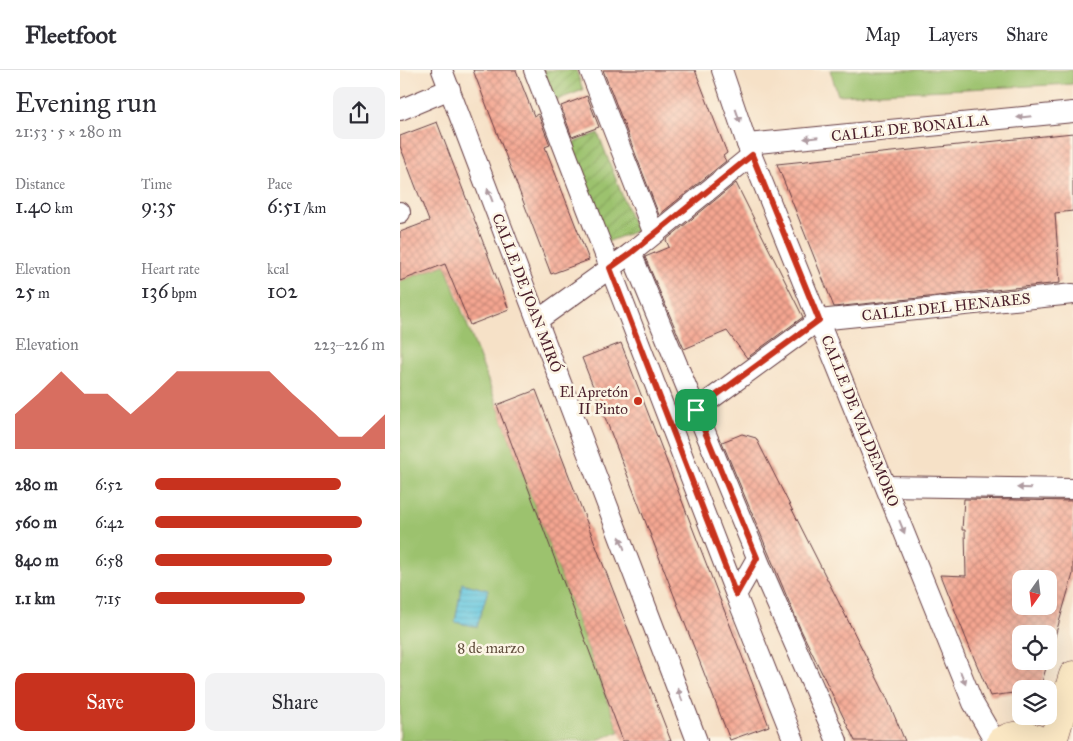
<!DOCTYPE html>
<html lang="en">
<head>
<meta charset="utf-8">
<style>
  body { margin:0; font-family:"IM FELL Great Primer",serif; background:#f2f2f3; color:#2b2b33; height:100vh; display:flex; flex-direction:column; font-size:19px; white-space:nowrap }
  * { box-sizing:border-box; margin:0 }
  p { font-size:16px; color:#7c7c81 }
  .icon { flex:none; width:28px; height:28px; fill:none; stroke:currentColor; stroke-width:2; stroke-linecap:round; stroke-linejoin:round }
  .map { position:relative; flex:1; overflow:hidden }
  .panel { display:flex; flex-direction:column; background:#fff; width:400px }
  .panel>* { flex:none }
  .needle { width:32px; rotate:194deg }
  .fabs { position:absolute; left:612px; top:500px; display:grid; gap:10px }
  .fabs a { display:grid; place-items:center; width:45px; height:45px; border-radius:10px; background:#fff; box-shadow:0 5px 20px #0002; font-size:25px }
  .pin { position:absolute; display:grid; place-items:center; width:42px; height:42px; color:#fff; margin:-21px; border-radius:10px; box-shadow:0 2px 8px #0006 }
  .round { display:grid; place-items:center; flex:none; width:52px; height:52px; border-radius:10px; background:#f2f2f3 }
  .head { display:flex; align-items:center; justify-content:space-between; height:85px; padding:0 15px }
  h1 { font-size:28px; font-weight:600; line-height:38px }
  .figures { display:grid; grid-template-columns:repeat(3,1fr); gap:8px; height:85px; padding:5px 15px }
  .figures div { display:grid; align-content:center }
  .figures b { font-size:21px; font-weight:600 }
  .figures small { font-size:14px; font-weight:400 }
  .figures p { font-size:14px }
  .chart { height:140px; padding:10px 15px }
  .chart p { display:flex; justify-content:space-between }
  .chart svg { width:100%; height:90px; margin-top:5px; fill:#c8321e; opacity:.7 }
  .cta { display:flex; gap:10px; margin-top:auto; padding:10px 15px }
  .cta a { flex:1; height:58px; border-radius:10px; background:#c8321e; color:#fff; font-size:20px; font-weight:600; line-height:58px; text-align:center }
  .cta a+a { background:#f2f2f3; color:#2b2b33 }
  ul { padding:0 15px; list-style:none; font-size:16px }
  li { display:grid; grid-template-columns:80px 60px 1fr; align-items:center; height:38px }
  li i { height:12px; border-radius:6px; background:#c8321e }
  header { display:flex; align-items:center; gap:30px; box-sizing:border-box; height:70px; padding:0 25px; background:#fff; border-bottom:1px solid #e1e1e2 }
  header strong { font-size:24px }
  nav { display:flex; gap:28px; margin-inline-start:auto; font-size:18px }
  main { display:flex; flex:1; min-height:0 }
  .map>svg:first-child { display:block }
</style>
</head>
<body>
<header>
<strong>Fleetfoot</strong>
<nav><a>Map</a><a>Layers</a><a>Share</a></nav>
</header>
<main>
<section class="panel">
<div class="head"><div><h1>Evening run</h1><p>21:53 · 5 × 280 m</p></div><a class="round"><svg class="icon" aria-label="share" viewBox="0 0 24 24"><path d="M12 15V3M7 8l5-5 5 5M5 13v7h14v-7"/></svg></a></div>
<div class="figures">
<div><p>Distance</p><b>1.40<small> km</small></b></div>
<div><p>Time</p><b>9:35</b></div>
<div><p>Pace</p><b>6:51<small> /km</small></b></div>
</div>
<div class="figures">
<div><p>Elevation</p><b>25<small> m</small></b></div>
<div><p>Heart rate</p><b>136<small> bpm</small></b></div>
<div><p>kcal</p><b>102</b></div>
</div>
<div class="chart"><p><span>Elevation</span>223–226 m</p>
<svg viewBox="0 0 160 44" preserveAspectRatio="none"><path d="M0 44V27L10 17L20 6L30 17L40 17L50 27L60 17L70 6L80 6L90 6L100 6L110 6L120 17L130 27L140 38L150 38L160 27V44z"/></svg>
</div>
<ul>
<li><b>280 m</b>6:52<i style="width:81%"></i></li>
<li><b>560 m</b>6:42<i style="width:90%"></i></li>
<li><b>840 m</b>6:58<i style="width:77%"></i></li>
<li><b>1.1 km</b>7:15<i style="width:65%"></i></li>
</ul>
<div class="cta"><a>Save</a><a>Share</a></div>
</section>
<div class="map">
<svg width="673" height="671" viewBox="0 0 673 671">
  <defs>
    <pattern id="garden-furrows" width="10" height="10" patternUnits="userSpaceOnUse" patternTransform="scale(1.25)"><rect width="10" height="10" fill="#9cc26e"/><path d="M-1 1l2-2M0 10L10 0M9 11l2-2" fill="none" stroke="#88a65f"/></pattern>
    <pattern id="water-rules" width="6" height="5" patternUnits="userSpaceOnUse" patternTransform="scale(1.25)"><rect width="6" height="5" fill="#62c7e0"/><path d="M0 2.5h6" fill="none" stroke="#57aac0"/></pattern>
    <pattern id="building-cross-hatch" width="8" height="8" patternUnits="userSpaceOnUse" patternTransform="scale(1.25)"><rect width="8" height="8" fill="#f5a691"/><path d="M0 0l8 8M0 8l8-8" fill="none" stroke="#c88777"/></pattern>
  </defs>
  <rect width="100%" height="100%" fill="#fcf5e5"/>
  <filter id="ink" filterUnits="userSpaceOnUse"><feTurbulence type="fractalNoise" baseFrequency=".02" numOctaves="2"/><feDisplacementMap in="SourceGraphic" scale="10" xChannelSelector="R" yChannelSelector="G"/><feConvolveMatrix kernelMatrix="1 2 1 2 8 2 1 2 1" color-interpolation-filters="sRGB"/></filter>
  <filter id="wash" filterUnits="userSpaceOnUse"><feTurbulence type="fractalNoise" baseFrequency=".0096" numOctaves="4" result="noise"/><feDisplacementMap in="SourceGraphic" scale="20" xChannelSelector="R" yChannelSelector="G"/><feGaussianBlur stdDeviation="1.12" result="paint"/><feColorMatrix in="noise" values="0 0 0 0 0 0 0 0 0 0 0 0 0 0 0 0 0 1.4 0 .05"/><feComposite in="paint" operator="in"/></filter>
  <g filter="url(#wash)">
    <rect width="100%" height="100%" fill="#f6e1c7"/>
    <g fill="#9cc26e" stroke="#73704c">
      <path d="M430,0H673V14L438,25Z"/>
      <path d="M45,195L219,662L194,671H0V211Z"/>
    </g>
    <g fill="url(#garden-furrows)" stroke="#73704c">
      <path d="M142,0H176L183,20L154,31Z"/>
      <path d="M198,63L236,161L207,172L170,74Z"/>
    </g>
    <path fill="url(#water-rules)" stroke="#567386" d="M62,513L88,520L77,557L55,552Z"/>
    <g id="blocks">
      <g fill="url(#building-cross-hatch)" fill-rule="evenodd">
        <path d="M73,0H116L134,46L138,44L150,75L145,77L189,190L151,204Z"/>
        <path d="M203,0H295L327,83L323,86L326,91L259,145Z"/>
        <path d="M187,26L199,57L172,67L161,36Z"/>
        <path d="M37,52L109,240L70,255L45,194L0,211V162L29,151L0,76V66Z"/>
        <path d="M673,63V141L655,143L660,213L434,237L377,94Z"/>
        <path d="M336,113L403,247L347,288L327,261L284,279L245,187L269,177L266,170Z"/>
        <path d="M221,273L369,656L330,670L182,288Z"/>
        <path d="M136,320L271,671H223L97,335Z"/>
        <path d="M342,364L356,368L486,626L505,671H455L400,558L322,372Z"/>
        <path d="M564,429L673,431V504L649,587V564H621V591H648L640,619H621V622L590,626L569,576L541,505L566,506L565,460H562ZM621,509H649V536H621Z"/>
      </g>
    </g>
  </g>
  <g filter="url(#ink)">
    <use href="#blocks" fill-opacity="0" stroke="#643c42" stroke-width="1"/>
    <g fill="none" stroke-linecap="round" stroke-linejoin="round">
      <g stroke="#643c42" stroke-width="22">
        <g id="street">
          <path d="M42,0L297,671"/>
          <path d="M134,0L336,525"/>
          <path d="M190,0L254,164"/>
          <path d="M322,0L347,74L573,633L595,671"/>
          <path d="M0,40L50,19"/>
          <path d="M347,74L673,42"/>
          <path d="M0,142V143"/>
          <path d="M231,183L366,509L437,671"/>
          <path d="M138,250L231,183L352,85"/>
          <path d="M296,340L419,250L673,224"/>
          <path d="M486,416L673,419"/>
          <path d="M357,488L336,525L394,671"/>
        </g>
      </g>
      <g stroke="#643c42" stroke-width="29">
        <g id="secondary">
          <path d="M601,671C615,663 627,664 642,671"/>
          <path d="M653,671L673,605"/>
        </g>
      </g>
      <use href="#street" stroke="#fff" stroke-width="20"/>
      <use href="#secondary" stroke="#fae7c3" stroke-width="28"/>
    </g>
    <defs><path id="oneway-solid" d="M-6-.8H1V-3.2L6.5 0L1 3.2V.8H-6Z" transform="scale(1.25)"/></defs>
    <g fill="#ae9aa0">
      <use href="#oneway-solid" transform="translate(338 46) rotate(71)"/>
      <use href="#oneway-solid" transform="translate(624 47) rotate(174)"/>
      <use href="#oneway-solid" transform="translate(411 68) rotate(174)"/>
      <use href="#oneway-solid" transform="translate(90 125) rotate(-111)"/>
      <use href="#oneway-solid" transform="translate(624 418) rotate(-179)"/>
      <use href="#oneway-solid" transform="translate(502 457) rotate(68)"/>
      <use href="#oneway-solid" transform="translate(222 473) rotate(-111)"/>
      <use href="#oneway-solid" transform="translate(563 608) rotate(68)"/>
      <use href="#oneway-solid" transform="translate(280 625) rotate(-111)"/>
    </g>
  </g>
  <g fill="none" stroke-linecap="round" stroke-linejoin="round" filter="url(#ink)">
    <g stroke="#fff" stroke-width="10">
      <path id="route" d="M352,85L419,250L296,340L357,488L336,525L210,198L231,183Z"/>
    </g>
    <use href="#route" stroke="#c8321e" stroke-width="6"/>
  </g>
  <circle fill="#c8321e" stroke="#fcf5e5" stroke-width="2" cx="238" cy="331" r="5"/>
  <g text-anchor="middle" stroke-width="5" stroke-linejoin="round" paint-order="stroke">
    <g font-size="15" fill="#4a1f2b" stroke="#fcf5e5">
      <text transform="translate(510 58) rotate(-6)" y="5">CALLE DE BONALLA</text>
      <text transform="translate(127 223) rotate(69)" y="5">CALLE DE JOAN MIRÓ</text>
      <text transform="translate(546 237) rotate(-6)" y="5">CALLE DEL HENARES</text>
      <text transform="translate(460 351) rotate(68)" y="5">CALLE DE VALDEMORO</text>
    </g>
    <g font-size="15" fill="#4a1f2b" stroke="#fcf5e5" text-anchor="end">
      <text x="228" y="327">El Apretón<tspan x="228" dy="17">II Pinto</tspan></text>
    </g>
    <g font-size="15" fill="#63503f" stroke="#fcf5e5">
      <text x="91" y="583">8 de marzo</text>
    </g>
  </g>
</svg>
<div class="fabs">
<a><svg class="needle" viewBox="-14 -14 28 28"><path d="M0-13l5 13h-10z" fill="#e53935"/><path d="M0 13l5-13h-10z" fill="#7c7c81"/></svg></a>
<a><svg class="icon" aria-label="locate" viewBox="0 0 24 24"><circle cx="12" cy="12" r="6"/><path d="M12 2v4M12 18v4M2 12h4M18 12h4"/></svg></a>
<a><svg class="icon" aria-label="layers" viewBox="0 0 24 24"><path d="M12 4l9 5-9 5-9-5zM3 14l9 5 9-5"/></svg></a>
</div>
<div class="pin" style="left:296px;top:340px;background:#1e9e55"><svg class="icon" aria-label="arrive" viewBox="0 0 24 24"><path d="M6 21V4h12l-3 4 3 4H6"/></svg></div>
</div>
</main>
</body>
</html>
